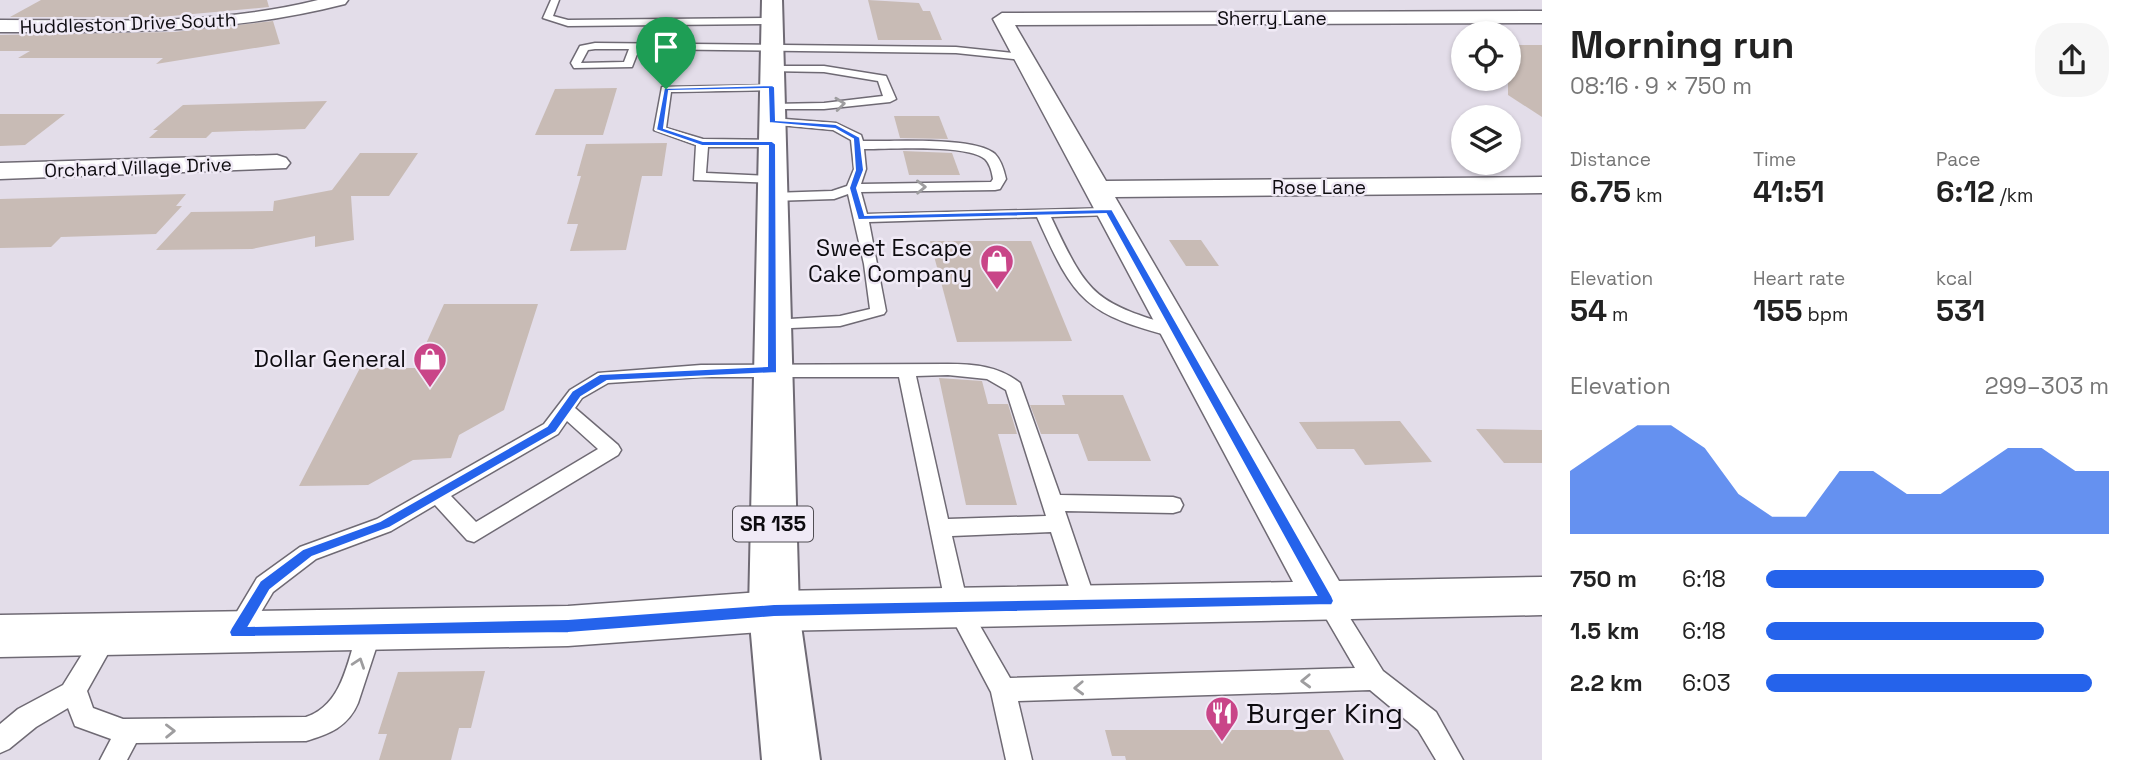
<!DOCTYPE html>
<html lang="en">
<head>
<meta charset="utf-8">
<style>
  body { margin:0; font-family:"Space Grotesk",sans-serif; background:#f6f6f6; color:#222; height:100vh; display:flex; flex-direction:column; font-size:26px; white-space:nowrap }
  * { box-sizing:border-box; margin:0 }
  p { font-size:23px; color:#767676 }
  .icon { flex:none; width:38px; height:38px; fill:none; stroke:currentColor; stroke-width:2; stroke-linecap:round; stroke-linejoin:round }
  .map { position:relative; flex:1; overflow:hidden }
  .drawer { display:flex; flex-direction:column; background:#fff; width:595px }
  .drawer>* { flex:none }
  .buttons { position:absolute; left:1451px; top:21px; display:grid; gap:14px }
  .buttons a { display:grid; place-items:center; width:70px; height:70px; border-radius:50%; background:#fff; box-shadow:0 2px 5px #0004; font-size:35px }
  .pin { position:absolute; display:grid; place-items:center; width:60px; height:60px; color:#fff; margin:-72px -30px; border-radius:50% 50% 50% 0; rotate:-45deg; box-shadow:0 0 7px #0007 }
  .pin .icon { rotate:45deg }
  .round { display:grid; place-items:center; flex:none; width:74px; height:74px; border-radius:28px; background:#f6f6f6 }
  .overview { display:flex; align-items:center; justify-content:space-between; height:119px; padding:0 28px }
  h1 { font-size:38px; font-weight:700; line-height:52px }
  .metrics { display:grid; grid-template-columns:repeat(3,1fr); gap:10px; height:119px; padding:7px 28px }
  .metrics div { display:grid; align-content:center }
  .metrics b { font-size:30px; font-weight:700 }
  .metrics small { font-size:19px; font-weight:400 }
  .metrics p { font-size:19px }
  .chart { height:196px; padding:14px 28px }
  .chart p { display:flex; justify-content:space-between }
  .chart svg { width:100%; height:126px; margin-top:7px; fill:#2563eb; opacity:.7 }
  ul { padding:0 28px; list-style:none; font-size:23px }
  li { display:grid; grid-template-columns:112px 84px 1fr; align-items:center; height:52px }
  li i { height:18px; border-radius:9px; background:#2563eb }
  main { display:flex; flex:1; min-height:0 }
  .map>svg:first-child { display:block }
</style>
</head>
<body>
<main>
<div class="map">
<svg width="1542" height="760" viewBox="0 0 1542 760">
  <rect width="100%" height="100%" fill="#e3dde9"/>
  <g fill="#c8bbb5">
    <path d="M41,0H267L269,7L160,17H10Z"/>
    <path d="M868,0L919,3L923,11H930L942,40H878Z"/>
    <path d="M273,21L280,44L156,64L163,58H18L30,51H0V35L174,32Z"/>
    <path d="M1508,45H1542V117L1508,95Z"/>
    <path d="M617,88L603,135H535L555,89Z"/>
    <path d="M327,101L305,129L212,132L206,138H149L158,130H153L183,105Z"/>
    <path d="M0,114H65L25,145L0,146Z"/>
    <path d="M894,116H939L948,139L900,138Z"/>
    <path d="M667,143L662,176H642L626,250L570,251L578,224H567L581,176H577L586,144Z"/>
    <path d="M903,151L952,153L960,175H909Z"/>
    <path d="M360,153H418L389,196H351L354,240L315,247V236L252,249L156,250L191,212L273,211L274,201L332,190Z"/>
    <path d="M186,194L176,206H182L156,234L61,237L51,247L0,248V199Z"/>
    <path d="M1169,240H1201L1219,266H1186Z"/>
    <path d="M930,241H1031L1072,341L957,342Z"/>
    <path d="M444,304H538L504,410L459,435L451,458L413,460L368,485L299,486L360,368H415Z"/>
    <path d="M939,378L982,381L988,404H1008L1017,434H998L1017,505H966Z"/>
    <path d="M1062,395H1123L1151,461H1088L1078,434H1041L1030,405H1065Z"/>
    <path d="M1400,421L1432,462L1365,465L1354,449H1317L1299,422Z"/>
    <path d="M1476,429L1542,430V463H1504Z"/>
    <path d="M485,671L471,728H459L451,760H379L387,734H378L398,672Z"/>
    <path d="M1105,730H1329L1344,760H1126L1125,756H1112Z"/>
  </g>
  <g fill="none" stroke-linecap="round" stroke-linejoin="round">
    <g stroke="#6f6a74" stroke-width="3">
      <g id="service">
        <path d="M551,0H559L553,16L568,20L772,18L777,21L772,24L568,26L543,18Z"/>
        <path d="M595,43L956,47L1023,54L1028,57L1023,60L956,53L639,49L632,67L574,68L571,63L580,46ZM595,49H629L624,62L581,63L588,50Z"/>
        <path d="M772,66H824L886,76L896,99L890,102L824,109H768V105L772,104L824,103L883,96L878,81L824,72L768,71L767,69Z"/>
        <path d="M776,85L777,87L772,90L671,92L666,128L703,139L776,140V146L772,147H708L706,173L772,176L778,180L777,183L694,180L696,145L654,130L662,87Z"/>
        <path d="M772,118L836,123L861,135L863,141C892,142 974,136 995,154C1001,160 1004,170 1006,179L1000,189L995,190L861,192L867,214L1114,208V214L1109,215L1051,217C1090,300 1095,302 1183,329L1185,333L1177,338C1085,314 1075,302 1037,217L869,222L886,311L884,314L840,326L767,329L765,325L773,320L840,316L870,309L864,264L848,194L834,199L772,201L765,197L772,193L832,191L847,186L854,169L851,140L833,130L768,124L766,122ZM864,149C889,149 967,144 985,159C990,164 992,172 993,179L991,182L861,184L866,169Z"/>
        <path d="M948,364C974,364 999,366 1020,383L1060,495L1173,497L1180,499L1183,505L1180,511L1173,513L1065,511L1097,605L1094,612L1086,615L1078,612L1075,605L1051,532L952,536L968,605L1010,678L1355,668L1316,601L1319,594L1327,591L1335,594L1383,671L1436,712L1463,760H1436L1418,730L1370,690L1018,701L1032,760H1006L991,692L946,607L899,377H701L608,383L582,398L575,408L618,445L621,450L618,455L474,542L467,540L435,505L391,531L316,559L273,592L246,637L238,640L230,637L226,630L257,578L300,547L377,519L544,424L570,390L598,373L701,365ZM948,375L987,379L1006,390L1046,516L948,519L916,376ZM567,421L598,449L476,522L451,496L558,434Z"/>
        <path d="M370,620L378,623L382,630L358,703C348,727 329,734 306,741L136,743L127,760H100L111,739L75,726L68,708L36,727L9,749L0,753V724L18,709L63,685L99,627L107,624L115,627L119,634L87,691L93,708L123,719L306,717C342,705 347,663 358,630L362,623Z"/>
      </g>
    </g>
    <g stroke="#6f6a74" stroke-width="3">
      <g id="minor">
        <path d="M318,0H348L345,4C228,34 120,32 0,32V20C106,20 214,26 318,0Z"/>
        <path d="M1542,11V23L1015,25L1106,181L1542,177V193L1115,197L1339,581L1542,577V615L774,631L568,646L0,657V615L568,606L774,591L1293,582L993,19L1002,13Z"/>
        <path d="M277,155L286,158L290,163L286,168L0,179V163Z"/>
      </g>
    </g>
    <g stroke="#6f6a74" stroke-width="4">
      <path id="primary" d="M762,0H782L799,611L820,760H762L749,611Z"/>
    </g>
    <use href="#service" fill="#fff" fill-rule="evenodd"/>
    <use href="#minor" fill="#fff" fill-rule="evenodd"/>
    <use href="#primary" fill="#fff" fill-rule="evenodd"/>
  </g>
  <defs><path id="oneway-chevron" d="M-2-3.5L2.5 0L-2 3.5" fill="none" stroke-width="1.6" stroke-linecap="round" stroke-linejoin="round" transform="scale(1.75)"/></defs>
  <g stroke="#9e9d9f">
    <use href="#oneway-chevron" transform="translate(840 104) rotate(-6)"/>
    <use href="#oneway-chevron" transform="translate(921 187) rotate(-1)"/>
    <use href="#oneway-chevron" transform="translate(359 663) rotate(-71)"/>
    <use href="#oneway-chevron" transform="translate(1306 681) rotate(178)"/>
    <use href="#oneway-chevron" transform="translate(1079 688) rotate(178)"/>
    <use href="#oneway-chevron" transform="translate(170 731) rotate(-1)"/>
  </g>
  <path fill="#2563eb" stroke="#fff" stroke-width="2" fill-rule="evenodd" d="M772,85L775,87L776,120L836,124L860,137L864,170L857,188L865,215L1112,209L1332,596L1334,601L1332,605L774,617L568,633L231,637L229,632L231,628L260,581L303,549L380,521L547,426L572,391L600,374L767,366L768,146H702L656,130L664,88ZM768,89L769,123L835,129L853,139L855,170L849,188L858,220L1106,214L1316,595L774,604L568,619L249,626L270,590L312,557L389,528L556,432L581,397L607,381L777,373L776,144L772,141H703L664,128L669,91Z"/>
  <defs>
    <g id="shop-pin" transform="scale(1.75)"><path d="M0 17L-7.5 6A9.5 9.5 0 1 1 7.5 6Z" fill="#c94588" stroke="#f0eaf6"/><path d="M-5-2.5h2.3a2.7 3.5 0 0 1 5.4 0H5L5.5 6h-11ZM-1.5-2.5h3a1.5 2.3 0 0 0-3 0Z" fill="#fff"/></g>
    <g id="restaurant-pin" transform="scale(1.75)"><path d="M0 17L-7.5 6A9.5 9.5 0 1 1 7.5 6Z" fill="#c94588" stroke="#f0eaf6"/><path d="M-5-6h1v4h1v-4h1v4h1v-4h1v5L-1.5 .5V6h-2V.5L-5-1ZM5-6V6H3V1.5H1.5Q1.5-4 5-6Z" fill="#fff"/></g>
  </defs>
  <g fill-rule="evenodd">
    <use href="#shop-pin" x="997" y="261"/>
    <use href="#shop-pin" x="430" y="359"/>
    <use href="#restaurant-pin" x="1222" y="713"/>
  </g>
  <g text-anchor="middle" stroke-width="5" stroke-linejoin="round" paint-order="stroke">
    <g font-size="19" fill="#0d0b0f" stroke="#f0eaf6">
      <text x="1272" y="25">Sherry Lane</text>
      <text transform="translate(128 23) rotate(-2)" y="7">Huddleston Drive South</text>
      <text transform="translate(138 167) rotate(-2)" y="7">Orchard Village Drive</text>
      <text x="1319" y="194">Rose Lane</text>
    </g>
    <rect fill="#f0eaf6" stroke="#514e54" stroke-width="2" x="733" y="506.5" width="80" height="35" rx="5"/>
    <g font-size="21" font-weight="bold" fill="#0d0b0f">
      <text x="773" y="531">SR 135</text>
    </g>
    <g font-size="23" fill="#0d0b0f" stroke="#f0eaf6" text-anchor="end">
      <text x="972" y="256">Sweet Escape<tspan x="972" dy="26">Cake Company</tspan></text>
      <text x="406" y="367">Dollar General</text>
    </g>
    <g font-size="28" fill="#0d0b0f" stroke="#f0eaf6" text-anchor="start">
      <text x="1246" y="723">Burger King</text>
    </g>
  </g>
</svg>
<div class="buttons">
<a><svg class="icon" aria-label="locate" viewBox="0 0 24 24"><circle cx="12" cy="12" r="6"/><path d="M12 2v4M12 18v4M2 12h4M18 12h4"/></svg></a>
<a><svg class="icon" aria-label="layers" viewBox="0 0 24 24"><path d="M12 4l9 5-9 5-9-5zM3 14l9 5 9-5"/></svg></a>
</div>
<div class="pin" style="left:666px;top:89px;background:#1e9e55"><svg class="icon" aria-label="arrive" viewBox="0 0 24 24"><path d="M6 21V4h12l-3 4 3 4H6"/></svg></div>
</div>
<section class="drawer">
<div class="overview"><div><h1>Morning run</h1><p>08:16 · 9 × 750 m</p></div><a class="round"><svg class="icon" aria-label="share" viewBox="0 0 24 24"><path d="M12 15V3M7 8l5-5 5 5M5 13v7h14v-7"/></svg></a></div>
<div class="metrics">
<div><p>Distance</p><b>6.75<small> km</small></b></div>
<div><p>Time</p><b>41:51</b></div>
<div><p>Pace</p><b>6:12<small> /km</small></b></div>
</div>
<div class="metrics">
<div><p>Elevation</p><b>54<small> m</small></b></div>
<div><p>Heart rate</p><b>155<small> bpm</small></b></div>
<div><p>kcal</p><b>531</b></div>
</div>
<div class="chart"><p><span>Elevation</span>299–303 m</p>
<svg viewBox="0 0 160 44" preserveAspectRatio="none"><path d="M0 44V22L10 14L20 6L30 6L40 14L50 30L60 38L70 38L80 22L90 22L100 30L110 30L120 22L130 14L140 14L150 22L160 22V44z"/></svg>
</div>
<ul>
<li><b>750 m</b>6:18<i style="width:81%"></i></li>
<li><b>1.5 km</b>6:18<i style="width:81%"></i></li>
<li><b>2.2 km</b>6:03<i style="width:95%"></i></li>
</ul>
</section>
</main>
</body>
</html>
